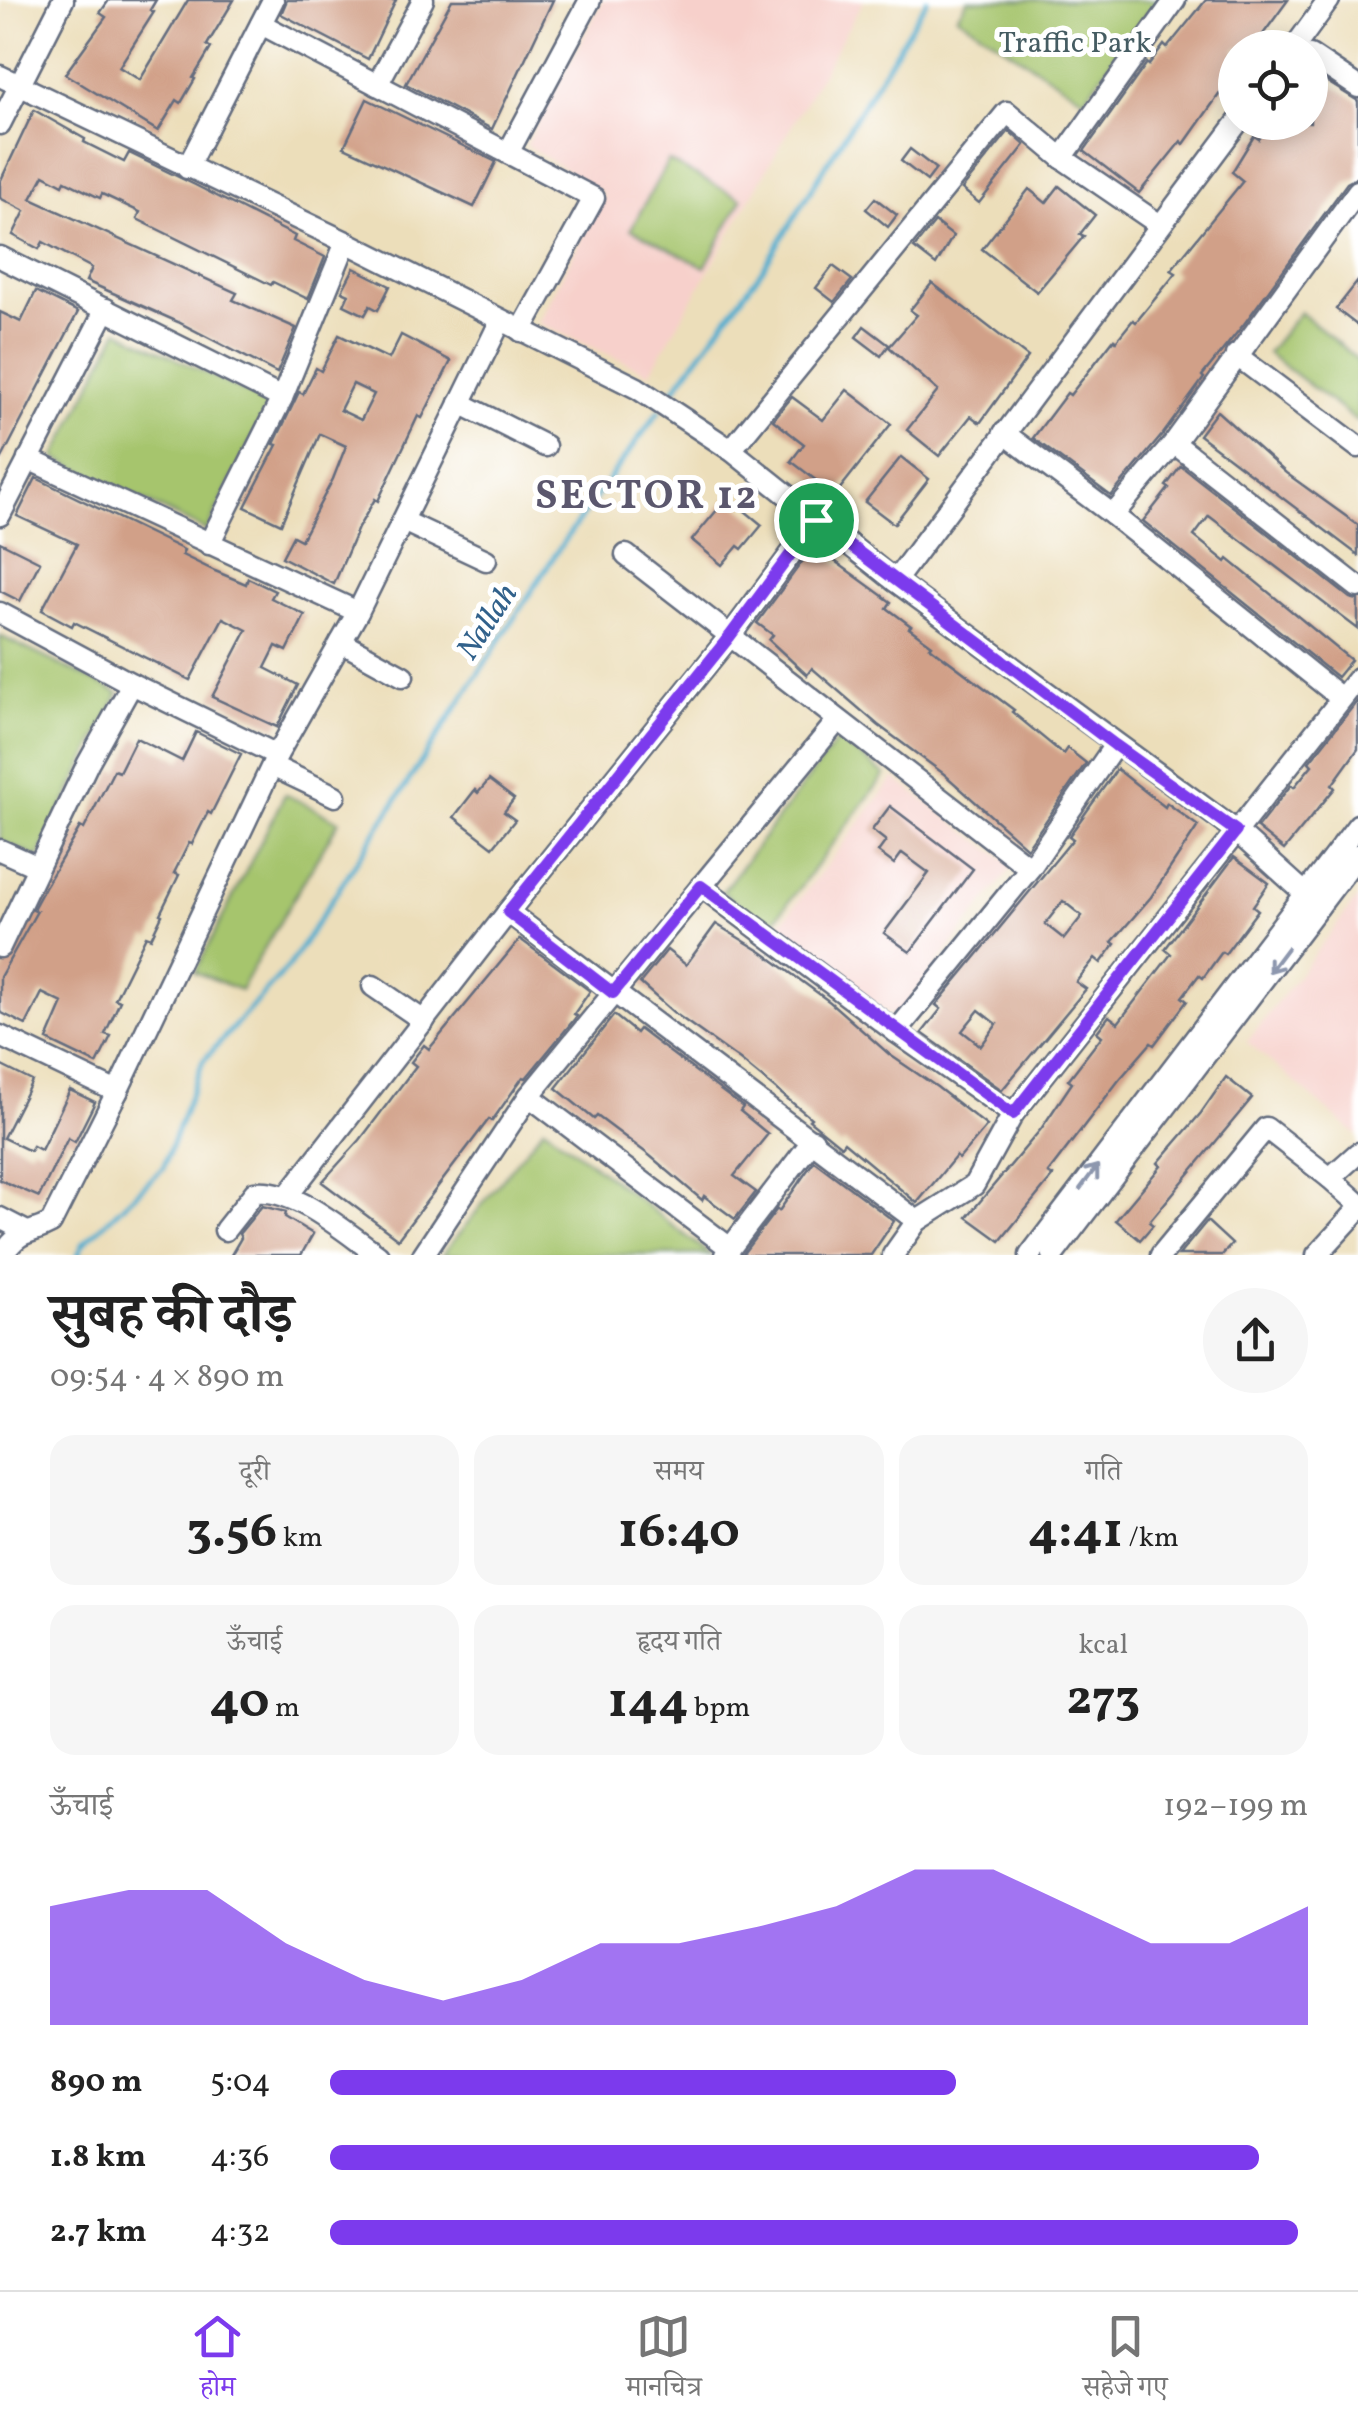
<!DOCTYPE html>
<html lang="hi">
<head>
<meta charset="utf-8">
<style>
  body { margin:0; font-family:Vollkorn,"Noto Serif Devanagari",serif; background:#f6f6f6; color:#222; height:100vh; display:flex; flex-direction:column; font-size:38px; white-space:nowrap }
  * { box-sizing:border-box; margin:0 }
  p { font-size:32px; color:#767676 }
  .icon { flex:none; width:55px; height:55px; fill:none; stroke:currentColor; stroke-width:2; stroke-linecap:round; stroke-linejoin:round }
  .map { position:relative; height:1255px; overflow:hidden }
  .drawer { display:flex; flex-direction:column; background:#fff; flex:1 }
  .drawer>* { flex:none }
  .controls { position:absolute; left:1218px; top:30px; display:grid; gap:20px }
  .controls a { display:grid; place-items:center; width:110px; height:110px; border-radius:50%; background:#fff; box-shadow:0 5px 25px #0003; font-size:50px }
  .pin { position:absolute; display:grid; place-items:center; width:85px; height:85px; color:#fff; margin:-42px; border:5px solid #fff; border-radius:50%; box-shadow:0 2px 10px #0007 }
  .round { display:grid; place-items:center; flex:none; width:105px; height:105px; border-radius:52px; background:#f6f6f6 }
  .overview { display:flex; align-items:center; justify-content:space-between; height:170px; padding:0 50px }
  h1 { font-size:55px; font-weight:700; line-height:75px }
  .stats { display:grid; grid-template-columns:repeat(3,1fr); gap:15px; height:170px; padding:10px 50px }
  .stats div { display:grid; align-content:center; border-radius:25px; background:#f6f6f6; text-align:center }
  .stats b { font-size:50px; font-weight:700 }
  .stats small { font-size:28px; font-weight:400 }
  .stats p { font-size:28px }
  .chart { height:280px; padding:20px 50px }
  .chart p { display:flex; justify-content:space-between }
  .chart svg { width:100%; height:180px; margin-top:10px; fill:#7c3aed; opacity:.7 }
  ul { padding:0 50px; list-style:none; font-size:32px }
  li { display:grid; grid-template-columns:160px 120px 1fr; align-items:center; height:75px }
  li i { height:25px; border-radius:12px; background:#7c3aed }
  .tabs { display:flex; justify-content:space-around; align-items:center; height:140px; border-top:2px solid #e0e0e0; background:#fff; font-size:28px; color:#767676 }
  .tabs a { display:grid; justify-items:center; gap:5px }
  .tabs .on { color:#7c3aed }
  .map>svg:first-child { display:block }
</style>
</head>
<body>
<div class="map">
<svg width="1358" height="1255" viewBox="0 0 1358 1255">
  <rect width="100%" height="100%" fill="#fff"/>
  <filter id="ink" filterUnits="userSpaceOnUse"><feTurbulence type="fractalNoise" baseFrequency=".01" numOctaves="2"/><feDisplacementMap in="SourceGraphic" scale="20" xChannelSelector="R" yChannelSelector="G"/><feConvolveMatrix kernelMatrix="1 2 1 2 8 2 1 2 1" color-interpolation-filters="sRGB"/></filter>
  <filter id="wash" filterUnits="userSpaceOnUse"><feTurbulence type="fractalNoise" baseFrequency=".0048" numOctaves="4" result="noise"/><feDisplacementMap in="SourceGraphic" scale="40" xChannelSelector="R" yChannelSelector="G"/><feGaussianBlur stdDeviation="2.25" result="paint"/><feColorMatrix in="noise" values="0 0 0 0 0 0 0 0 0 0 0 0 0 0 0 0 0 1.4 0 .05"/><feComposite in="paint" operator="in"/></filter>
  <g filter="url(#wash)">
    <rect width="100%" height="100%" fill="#ecdeba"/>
    <g fill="#f7d0cb">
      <path d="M603,0H864L650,373L538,323L604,194L526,145Z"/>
      <path d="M894,778L1013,866L895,1018L775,931Z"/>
      <path d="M1358,897V1136L1247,1042Z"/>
    </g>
    <g fill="#a6c56d" stroke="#607a66" stroke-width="2.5">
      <path d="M968,0H1158L1084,99L957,16Z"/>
      <path d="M668,161L742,199L705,267L631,229Z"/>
      <path d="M1300,312L1358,360V422L1267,353Z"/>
      <path d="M118,330L269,404L207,531L55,458Z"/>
      <path d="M0,636L119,693L38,858L0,840Z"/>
      <path d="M838,739L885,775L769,928L722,892Z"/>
      <path d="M285,794L339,821L240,990L195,972Z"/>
      <path d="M544,1127L711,1255H442Z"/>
    </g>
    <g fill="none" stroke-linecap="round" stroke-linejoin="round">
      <g stroke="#51adcf" stroke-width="5">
        <path d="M665,402L764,267L927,0"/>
        <path d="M78,1255L83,1244L163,1168L203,1061L289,966L564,541L659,411"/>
      </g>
    </g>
    <g id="blocks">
      <g fill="#d1a088" fill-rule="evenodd">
        <path d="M109,0H156L150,10L154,12L119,67L140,80L188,0H234L207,45L211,48L193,78L195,79L181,103L177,100L158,131L65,74L106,17L100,13Z"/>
        <path d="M287,0H396L368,59L281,14Z"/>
        <path d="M452,0H553L492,129L406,84Z"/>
        <path d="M1206,0H1288L1253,48H1235V72L1184,144L1181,141L1139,193L1084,151L1147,63L1149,65L1164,45L1167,48Z"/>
        <path d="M1311,72L1358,101V177L1347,183L1244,324L1202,376L1204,378L1163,434L1111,496L1033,438L1067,393L1070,395L1114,339L1116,341L1133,320L1136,322L1176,273L1171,270L1243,181L1232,172L1254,136L1259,139L1272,122H1310Z"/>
        <path d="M367,99L496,162L474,207L344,147Z"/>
        <path d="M34,110L85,139L84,142L124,162L129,153L195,185L295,236L293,241L325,257L308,299L273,282L271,285L137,219L140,212L102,194L100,198L65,181L63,185L44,175L31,199L237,293L233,300L296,328L277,373L178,322L86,281L92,268L43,242L39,249L13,235L25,211L0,198V182Z"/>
        <path d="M1009,131L1025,145L979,203L962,189Z"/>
        <path d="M910,149L936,169L927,181L901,161Z"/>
        <path d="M1059,186L1095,215L1080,234L1084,236L1037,292L982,249L1029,189L1046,203Z"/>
        <path d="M875,198L897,215L888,227L866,209Z"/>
        <path d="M935,222L953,236L936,265L914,248Z"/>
        <path d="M833,266L852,280L834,302L816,288Z"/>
        <path d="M354,268L390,286L378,310L370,306L365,315L344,305L349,294L342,291Z"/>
        <path d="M1358,281V326L1336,309Z"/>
        <path d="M932,283L1028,357L980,423L971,416L939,456L907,430L938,391L889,347L917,315L910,310Z"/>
        <path d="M36,291L78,312L0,462V312L21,322Z"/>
        <path d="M864,326L889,345L881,356L856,337Z"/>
        <path d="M339,335L389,359L401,335L451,361L422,418L418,416L378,501L375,499L358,528L334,584L282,557L293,536L301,540L333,479L346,446L320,434L281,524L245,507L277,445L274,444L299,392L303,394L316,368L321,371ZM353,384L374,394L361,420L340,410Z"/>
        <path d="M847,390L891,424L835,495L791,461L804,444L773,420L792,397L823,420Z"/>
        <path d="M1217,411L1286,473L1358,525V555L1199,435Z"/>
        <path d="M901,457L929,479L894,524L865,502Z"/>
        <path d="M1181,466L1350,598L1358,600V629L1209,516L1194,536L1226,562L1228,559L1351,660L1337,677L1143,521L1169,488L1166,486Z"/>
        <path d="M36,478L184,550L182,555L215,571L246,584L248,578L275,591L271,598L305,615L287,651L276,646L265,668L298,685L277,727L212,697L247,630L223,618L190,680L74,622L72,626L42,610L77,544L17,516Z"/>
        <path d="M728,497L762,525L742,549L738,546L722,565L692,540Z"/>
        <path d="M0,542L40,562L20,601L0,591Z"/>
        <path d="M810,551L821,559L825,554L891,602L887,608L911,626L909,628L932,645L930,647L1014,710L1012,712L1063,754L1067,748L1086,763L1027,848L944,774L878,725L812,668L807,675L769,640L773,635L757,623Z"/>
        <path d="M1358,700V749L1332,785L1335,788L1284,850L1257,828L1291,785L1294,787L1312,765L1309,762Z"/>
        <path d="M196,732L241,754L211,814L208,812L192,844L189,843L174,873L179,875L160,914L162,915L151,938L146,936L115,999L120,1001L105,1034L111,1036L97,1064L47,1040L63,1003L42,993L26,1025L0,1012V977L37,911L33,909L46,885L80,827L84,829L114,770L119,772L136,738L182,761Z"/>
        <path d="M1117,769L1165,807L1167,803L1198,826L1151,897L1112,942L1115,944L1101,963L1095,958L1076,982L1086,989L1002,1090L922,1033L941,1009L936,1005L1073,839L1069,836ZM1063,901L1082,916L1064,939L1045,924ZM979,1010L997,1024L981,1046L962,1031Z"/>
        <path d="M489,780L514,799L504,812L515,820L493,847L454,817L475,790L478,793Z"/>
        <path d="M890,806L973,869L910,952L884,933L929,873L902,853L894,864L878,852L886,841L872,830Z"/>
        <path d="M1234,857L1269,883L1253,906L1258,910L1225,954L1222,952L1203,978L1199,975L1182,997L1187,1001L1154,1045L1151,1043L1119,1080L1048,1173L1053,1176L1000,1241L967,1217L1041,1129L1072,1083L1068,1080L1102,1036L1097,1032L1109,1016L1118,1023L1171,954L1165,949Z"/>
        <path d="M716,924L762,952L830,1002L890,1055L937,1087L987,1126L959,1159L956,1156L917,1203L844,1142L841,1146L809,1120L811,1118L740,1060L673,1012L640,983L667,950L686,965Z"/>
        <path d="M520,939L590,991L574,1014L577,1016L526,1078L523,1077L492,1121L489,1119L398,1239L322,1182L360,1140L416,1066L411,1062L424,1045L429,1049Z"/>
        <path d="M614,1015L636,1033L639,1029L743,1107L740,1111L768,1134L734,1176L756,1192L735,1219L704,1196L702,1200L649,1155L597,1116L594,1119L556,1088Z"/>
        <path d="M0,1065L32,1081L3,1138L30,1151L33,1146L41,1150L70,1090L95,1102L75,1142L68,1138L39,1197L0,1180Z"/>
        <path d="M1226,1077L1252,1098L1149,1222L1153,1225L1140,1240L1116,1220L1161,1166L1158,1163L1201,1113Z"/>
        <path d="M814,1161L894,1221L871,1255H742L777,1209L779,1211Z"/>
        <path d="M262,1206L286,1212L285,1217L313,1234L301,1255H231L241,1238L239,1234Z"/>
        <path d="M1207,1221L1232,1244L1222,1255H1179Z"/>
      </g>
    </g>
  </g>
  <g filter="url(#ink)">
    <use href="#blocks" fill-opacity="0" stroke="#646c7e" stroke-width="2.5"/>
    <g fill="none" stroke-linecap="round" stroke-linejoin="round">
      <g stroke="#646c7e" stroke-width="25">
        <g id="minor">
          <path d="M261,24L594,198L521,331"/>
          <path d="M1294,48L1329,0"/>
          <path d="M1310,55L1358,87"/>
          <path d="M0,76L346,242L637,388L731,450L895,581L1236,831L1319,906"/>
          <path d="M377,85L423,0"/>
          <path d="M0,124L63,0"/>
          <path d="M508,153L590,0"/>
          <path d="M1062,158L1175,0"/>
          <path d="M187,168L273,0"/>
          <path d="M0,257L282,398"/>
          <path d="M1236,355L1358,447"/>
          <path d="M460,403L545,446"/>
          <path d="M1004,433L1113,515L1341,698"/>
          <path d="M1174,443L1358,587"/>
          <path d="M731,450L1007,112L1062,158L1160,225"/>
          <path d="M28,459L358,612"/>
          <path d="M0,515L106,309"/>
          <path d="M1113,515L1174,443L1358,191"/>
          <path d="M403,521L486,560"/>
          <path d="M209,544L282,398L346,242"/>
          <path d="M626,555L1030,868"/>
          <path d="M895,581L1238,122"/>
          <path d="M0,613L132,684L277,755"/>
          <path d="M341,642L403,676"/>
          <path d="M272,766L335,796"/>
          <path d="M0,850L38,867"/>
          <path d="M701,886L896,1032L1013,1114"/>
          <path d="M508,912L917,1221"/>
          <path d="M0,947L88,763L132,684"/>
          <path d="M373,986L424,1021"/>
          <path d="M896,1032L1030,868L1115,745"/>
          <path d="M0,1036L117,1092"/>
          <path d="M529,1096L730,1248"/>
          <path d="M1330,1178L1358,1203"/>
          <path d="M288,1195L508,912L730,636L816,520"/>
          <path d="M0,1218L25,1231"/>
          <path d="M225,1230L255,1192C295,1187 346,1233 378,1255"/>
          <path d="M2,1255C23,1227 25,1237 51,1223L117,1092L277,755L358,612L500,322"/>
          <path d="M423,1255L529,1096L838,720"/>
          <path d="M725,1255L813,1140"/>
          <path d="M893,1255L917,1221L974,1185L1013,1114L1358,678"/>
          <path d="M1030,1255L1358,825"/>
          <path d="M1053,1255L1358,855"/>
          <path d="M1161,1255L1266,1128L1330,1178L1358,1153"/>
          <path d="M1317,1255L1358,1210"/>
        </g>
      </g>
      <use href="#minor" stroke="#fff" stroke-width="20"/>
    </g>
    <defs><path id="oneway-shaft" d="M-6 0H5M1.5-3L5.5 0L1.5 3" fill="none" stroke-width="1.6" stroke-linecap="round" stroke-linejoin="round" transform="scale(2.5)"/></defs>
    <g stroke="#8d97ae">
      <use href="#oneway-shaft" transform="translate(1278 960) rotate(127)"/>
      <use href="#oneway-shaft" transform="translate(1089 1177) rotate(-53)"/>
    </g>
  </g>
  <g fill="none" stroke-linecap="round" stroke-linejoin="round" filter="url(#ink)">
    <g stroke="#fff" stroke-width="20">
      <path id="route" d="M816,520L1115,745L1236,831L1013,1114L701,886L613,993L508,912L730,636Z"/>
    </g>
    <use href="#route" stroke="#7c3aed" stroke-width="12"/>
  </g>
  <g text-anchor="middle" stroke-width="10" stroke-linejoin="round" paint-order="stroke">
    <g font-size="30" fill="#455c62" stroke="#fff">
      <text x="1075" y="52">Traffic Park</text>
    </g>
    <g font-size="32" font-style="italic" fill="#31618b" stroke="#fff">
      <text transform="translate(486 621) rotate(-57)" y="11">Nallah</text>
    </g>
    <g font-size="40" font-weight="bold" letter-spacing="2.5" fill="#5b576d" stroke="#fff">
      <text x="647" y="508">SECTOR 12</text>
    </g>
  </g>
</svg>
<div class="controls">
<a><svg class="icon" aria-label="locate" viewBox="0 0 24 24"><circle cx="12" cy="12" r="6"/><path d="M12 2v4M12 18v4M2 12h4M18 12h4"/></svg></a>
</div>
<div class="pin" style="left:816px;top:520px;background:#1e9e55"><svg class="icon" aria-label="arrive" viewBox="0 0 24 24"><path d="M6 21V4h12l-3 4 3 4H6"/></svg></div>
</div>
<section class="drawer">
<div class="overview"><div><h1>सुबह की दौड़</h1><p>09:54 · 4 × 890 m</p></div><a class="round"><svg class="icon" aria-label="share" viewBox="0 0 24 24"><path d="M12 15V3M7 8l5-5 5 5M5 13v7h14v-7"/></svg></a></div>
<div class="stats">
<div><p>दूरी</p><b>3.56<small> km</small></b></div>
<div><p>समय</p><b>16:40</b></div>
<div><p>गति</p><b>4:41<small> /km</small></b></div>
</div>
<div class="stats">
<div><p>ऊँचाई</p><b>40<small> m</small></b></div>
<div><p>हृदय गति</p><b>144<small> bpm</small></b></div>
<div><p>kcal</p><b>273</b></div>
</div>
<div class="chart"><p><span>ऊँचाई</span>192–199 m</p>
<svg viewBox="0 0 160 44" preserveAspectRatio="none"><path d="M0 44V15L10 11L20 11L30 24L40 33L50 38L60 33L70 24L80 24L90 20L100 15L110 6L120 6L130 15L140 24L150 24L160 15V44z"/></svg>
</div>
<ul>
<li><b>890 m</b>5:04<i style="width:64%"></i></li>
<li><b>1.8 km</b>4:36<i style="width:95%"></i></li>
<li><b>2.7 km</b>4:32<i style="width:99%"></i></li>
</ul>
</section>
<nav class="tabs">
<a class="on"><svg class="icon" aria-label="home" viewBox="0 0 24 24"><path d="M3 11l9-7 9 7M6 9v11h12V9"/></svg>होम</a>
<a><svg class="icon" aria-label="map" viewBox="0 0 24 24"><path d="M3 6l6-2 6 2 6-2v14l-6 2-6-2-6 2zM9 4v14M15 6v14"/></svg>मानचित्र</a>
<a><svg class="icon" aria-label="saved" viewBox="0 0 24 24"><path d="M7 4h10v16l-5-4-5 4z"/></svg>सहेजे गए</a>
</nav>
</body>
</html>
